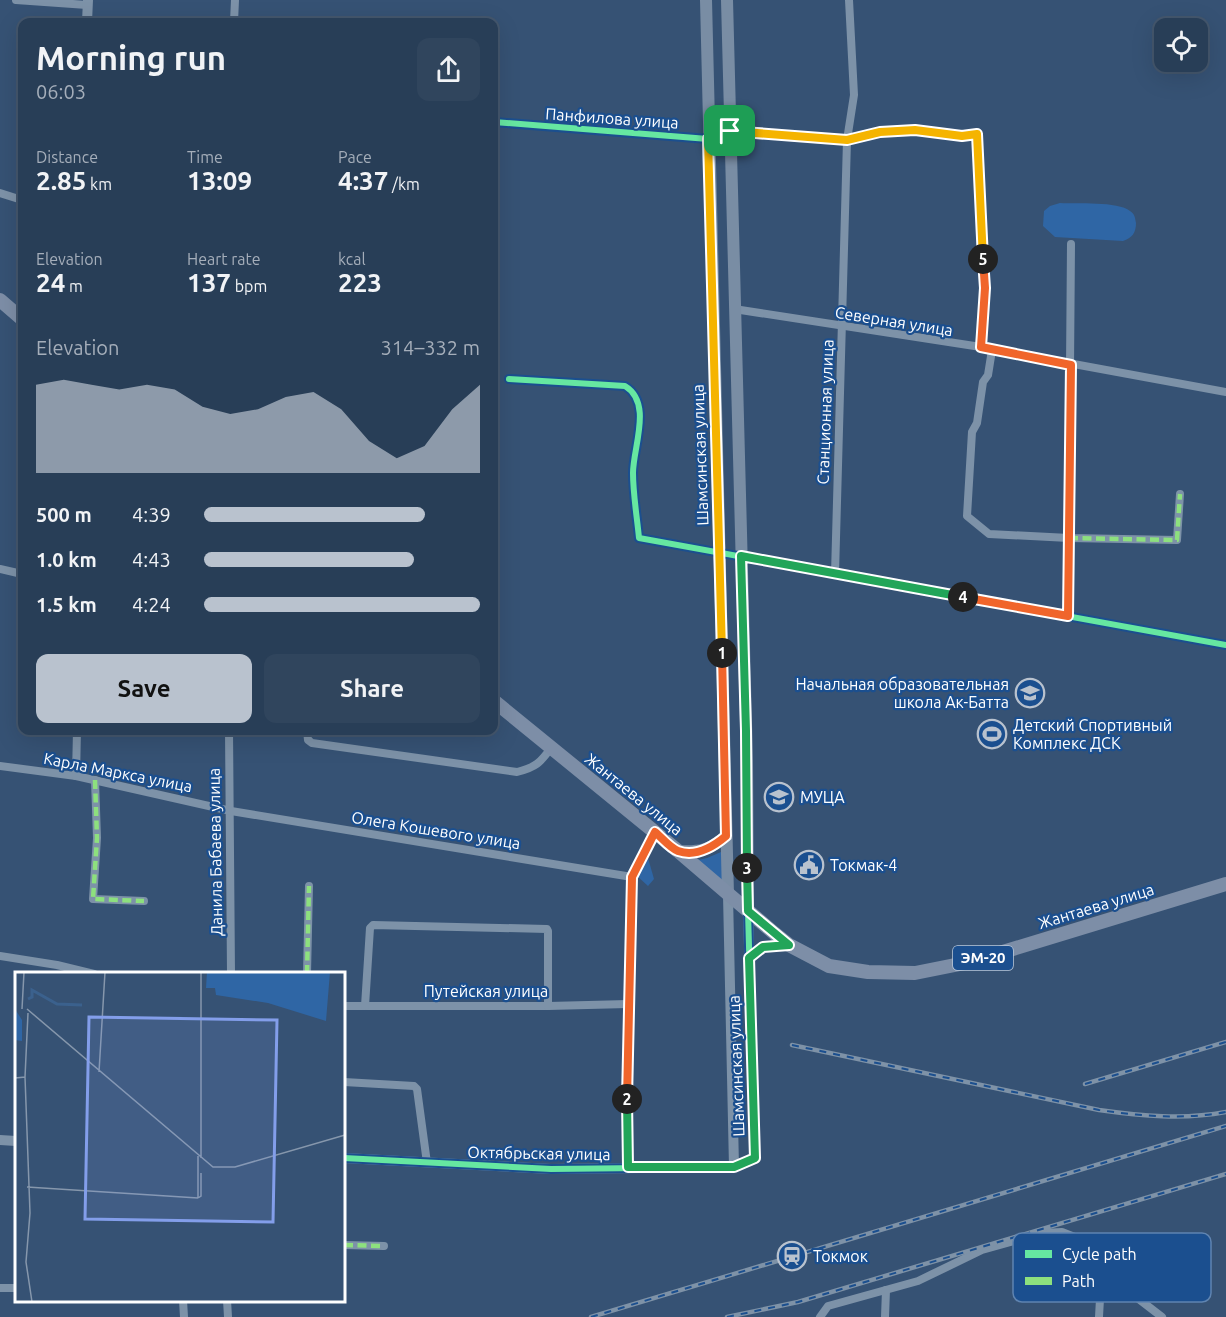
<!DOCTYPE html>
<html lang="en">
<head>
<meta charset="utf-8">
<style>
  body { margin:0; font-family:Ubuntu,sans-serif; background:#30455d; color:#f1f3f6; height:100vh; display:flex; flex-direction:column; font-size:22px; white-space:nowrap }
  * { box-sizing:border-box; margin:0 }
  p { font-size:20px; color:#a5aeba }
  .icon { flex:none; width:33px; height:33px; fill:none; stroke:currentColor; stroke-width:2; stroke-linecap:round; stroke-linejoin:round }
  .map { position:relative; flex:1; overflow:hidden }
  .drawer { position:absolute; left:18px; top:18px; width:480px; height:717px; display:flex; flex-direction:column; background:#283e57; border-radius:12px; box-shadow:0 6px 24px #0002,0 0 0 2px #44576d }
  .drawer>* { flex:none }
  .buttons { position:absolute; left:1154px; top:18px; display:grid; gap:12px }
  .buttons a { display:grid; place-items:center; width:54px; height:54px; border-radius:12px; background:#283e57; box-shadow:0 6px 24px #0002,0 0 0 2px #44576d; font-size:30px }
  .pin { position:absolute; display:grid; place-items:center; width:51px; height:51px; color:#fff; margin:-26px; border-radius:12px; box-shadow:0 3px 9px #0006 }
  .km { position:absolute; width:30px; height:30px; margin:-15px; border-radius:50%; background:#222; color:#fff; font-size:16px; line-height:30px; text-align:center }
  .round { display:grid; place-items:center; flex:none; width:63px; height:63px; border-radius:12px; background:#30455d }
  .headline { display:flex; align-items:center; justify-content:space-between; height:102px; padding:0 18px }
  h1 { font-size:33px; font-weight:600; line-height:45px }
  .stats { display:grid; grid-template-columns:repeat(3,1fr); gap:9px; height:102px; padding:6px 18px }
  .stats div { display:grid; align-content:center }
  .stats b { font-size:26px; font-weight:600 }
  .stats small { font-size:16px; font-weight:400 }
  .stats p { font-size:16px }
  .chart { height:168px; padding:12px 18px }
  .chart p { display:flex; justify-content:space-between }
  .chart svg { width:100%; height:108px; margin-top:6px; fill:#b9c2ce; opacity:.7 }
  .cta { display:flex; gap:12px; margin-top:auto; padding:12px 18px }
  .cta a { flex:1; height:69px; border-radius:12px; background:#b9c2ce; color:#111; font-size:24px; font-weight:600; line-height:69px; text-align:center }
  .cta a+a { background:#30455d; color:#f1f3f6 }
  ul { padding:0 18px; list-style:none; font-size:20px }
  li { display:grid; grid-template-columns:96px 72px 1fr; align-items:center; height:45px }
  li i { height:15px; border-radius:8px; background:#b9c2ce }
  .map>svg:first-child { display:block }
</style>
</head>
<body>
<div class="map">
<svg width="1226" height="1317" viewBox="0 0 1226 1317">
  <rect width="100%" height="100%" fill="#365274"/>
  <g fill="#2f66a5">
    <path d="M1060,203C1076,204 1118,201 1130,211C1135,214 1135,218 1136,223C1136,233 1132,238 1123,241L1055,237L1043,226L1044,211L1050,206Z"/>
    <path d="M721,852L724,882L698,860L707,858Z"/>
    <path d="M648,858L654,879L648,886L636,875Z"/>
  </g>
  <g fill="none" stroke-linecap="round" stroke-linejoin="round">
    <g stroke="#7d92a8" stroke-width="8">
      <path d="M16,0L87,5"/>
      <path d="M234,22L235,0"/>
      <path d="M494,122L708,139L730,131L847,140L880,132L915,130L962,136L977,134L985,288L981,347"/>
      <path d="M0,193L22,200"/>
      <path d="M734,309L981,347L1226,392"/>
      <path d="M992,350L988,375L983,382L977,423L972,432L967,516L989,534L1069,538L1177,540L1180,494"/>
      <path d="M509,379L625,386C653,403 633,447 633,473C633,494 637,517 639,538L1226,645"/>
      <path d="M0,569L22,574"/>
      <path d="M835,574L847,140L854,95L849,0"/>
      <path d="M1068,616L1071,244"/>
      <path d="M229,730L231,974"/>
      <path d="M307,730L308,740L312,743L517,772C536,767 540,763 551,748"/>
      <path d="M0,766L76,776L231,811L632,877"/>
      <path d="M76,776L77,730"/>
      <path d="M95,780L97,838L93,899L144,901"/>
      <path d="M0,956L57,965L94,974"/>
      <path d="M307,974L309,886"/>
      <path d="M344,1006H548L628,1004"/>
      <path d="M365,1006L370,928L373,925L547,929L548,931V1006"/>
      <path d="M344,1082L414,1086L417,1089L427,1163"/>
      <path d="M628,1167V1004L632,877L655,832"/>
      <path d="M344,1245L384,1246"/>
      <path d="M1101,1281L1127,1290L1162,1317"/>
      <path d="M0,1288H16"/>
      <path d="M183,1300L184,1317"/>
      <path d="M227,1300L228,1317"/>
      <path d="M820,1317L828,1306L918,1281L982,1250L1042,1233L1062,1232L1085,1241L1096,1261L1101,1281L1099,1317"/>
      <path d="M885,1317L886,1290"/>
    </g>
    <g stroke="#7d92a8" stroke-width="10">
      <path d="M87,22L88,0"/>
      <path d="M728,895L734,1167"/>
      <path d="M749,958L763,947L789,945"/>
      <path d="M0,1140L16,1141"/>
      <path d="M344,1158L551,1169L734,1167L755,1158L748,911"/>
    </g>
    <g stroke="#798da4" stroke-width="12">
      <path d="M706,0L728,895"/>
      <path d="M727,0L747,761L748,911"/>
      <path d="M678,851C700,852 708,851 726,836"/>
    </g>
    <g stroke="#7d8ea7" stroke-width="14">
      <path d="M0,300L22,319"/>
      <path d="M494,701L678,851L774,933L789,945L829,966L868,972L915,973L970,962L1226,884"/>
    </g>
    <g stroke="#7e92a7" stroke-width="4.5">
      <g id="rail">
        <path d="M792,1045L1099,1110C1141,1116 1184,1120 1226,1112"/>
        <path d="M1085,1084L1226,1042"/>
        <path d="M591,1317L1226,1126"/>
        <path d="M727,1317L798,1302L1226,1174"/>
      </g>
    </g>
    <use href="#rail" stroke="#1b4f8f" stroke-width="2" stroke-dasharray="7" stroke-linecap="butt"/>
    <g stroke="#8de07e" stroke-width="4.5" stroke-dasharray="9 4.5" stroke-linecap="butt">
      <path d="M1069,538L1177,540L1180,494"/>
      <path d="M95,780L97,838L93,899L144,901"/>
      <path d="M307,974L309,886"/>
      <path d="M344,1245L384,1246"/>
    </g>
    <g stroke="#1b4f8f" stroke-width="10">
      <g id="cycleway">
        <path d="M494,122L708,139L730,131L847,140L880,132L915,130L962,136L977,134L985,288L981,347"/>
        <path d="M509,379L625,386C653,403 633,447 633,473C633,494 637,517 639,538L1226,645"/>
        <path d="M344,1158L551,1169L734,1167L755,1158L748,911"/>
      </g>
    </g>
    <use href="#cycleway" stroke="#66e7a1" stroke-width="6"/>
  </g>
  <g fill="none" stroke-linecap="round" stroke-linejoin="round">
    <g stroke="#fff" stroke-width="12">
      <path id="split-1" d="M722,653L708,139L730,131"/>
    </g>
    <g stroke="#fff" stroke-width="12">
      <path id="split-2" d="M627,1099L632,877L655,832C662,838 670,848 678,851C695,857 713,847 726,836L722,653"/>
    </g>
    <g stroke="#fff" stroke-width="12">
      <path id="split-3" d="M627,1099L628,1167H734L755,1158L749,958L763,947L789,945L748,911L747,868"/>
    </g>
    <g stroke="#fff" stroke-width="12">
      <path id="split-4" d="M747,868L746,731L741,556L963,597"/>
    </g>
    <g stroke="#fff" stroke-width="12">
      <path id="split-5" d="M963,597L1068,616L1071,365L981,347L985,288L983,259"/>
    </g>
    <g stroke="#fff" stroke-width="12">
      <path id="split-6" d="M730,131L847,140L880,132L915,130L962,136L977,134L983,259"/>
    </g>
    <use href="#split-1" stroke="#f5b400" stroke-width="8"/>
    <use href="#split-2" stroke="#f0652b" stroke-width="8"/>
    <use href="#split-3" stroke="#22a559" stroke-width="8"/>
    <use href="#split-4" stroke="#22a559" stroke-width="8"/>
    <use href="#split-5" stroke="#f0652b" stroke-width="8"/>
    <use href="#split-6" stroke="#f5b400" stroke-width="8"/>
  </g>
  <defs>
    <g id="school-ring" transform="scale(1.5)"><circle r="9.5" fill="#1b4f8f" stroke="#b9c2ce" stroke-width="1.5"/><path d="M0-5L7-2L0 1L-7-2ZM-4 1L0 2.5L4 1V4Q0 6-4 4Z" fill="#b9c2ce"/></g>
    <g id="stadium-ring" transform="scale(1.5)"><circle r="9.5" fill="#1b4f8f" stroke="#b9c2ce" stroke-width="1.5"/><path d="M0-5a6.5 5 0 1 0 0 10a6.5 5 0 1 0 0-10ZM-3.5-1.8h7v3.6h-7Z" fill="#b9c2ce"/></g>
    <g id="university-ring" transform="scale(1.5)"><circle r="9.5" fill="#1b4f8f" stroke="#b9c2ce" stroke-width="1.5"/><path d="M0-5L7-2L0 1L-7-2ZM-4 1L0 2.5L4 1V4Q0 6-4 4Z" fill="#b9c2ce"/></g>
    <g id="civic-ring" transform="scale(1.5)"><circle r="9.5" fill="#1b4f8f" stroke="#b9c2ce" stroke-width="1.5"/><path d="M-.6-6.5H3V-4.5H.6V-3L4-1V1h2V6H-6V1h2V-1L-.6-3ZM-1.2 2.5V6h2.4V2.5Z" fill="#b9c2ce"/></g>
    <g id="station-ring" transform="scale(1.5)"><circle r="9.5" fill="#1b4f8f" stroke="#b9c2ce" stroke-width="1.5"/><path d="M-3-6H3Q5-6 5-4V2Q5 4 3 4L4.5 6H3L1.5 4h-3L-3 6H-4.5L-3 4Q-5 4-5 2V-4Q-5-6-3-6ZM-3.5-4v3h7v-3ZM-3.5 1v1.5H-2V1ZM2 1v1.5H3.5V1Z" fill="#b9c2ce"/></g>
  </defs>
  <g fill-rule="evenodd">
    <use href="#school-ring" x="1030" y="693"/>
    <use href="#stadium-ring" x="992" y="734"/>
    <use href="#university-ring" x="779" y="797"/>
    <use href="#civic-ring" x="809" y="865"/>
    <use href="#station-ring" x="792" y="1256"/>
  </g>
  <g text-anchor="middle" stroke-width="4.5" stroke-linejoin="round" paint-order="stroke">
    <rect fill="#1b4f8f" stroke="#bbcadd" stroke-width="1.5" x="953" y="946" width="60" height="24" rx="4.5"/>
    <g font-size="15" font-weight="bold" fill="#fff">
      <text x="983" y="963">ЭМ-20</text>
    </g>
    <g font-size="16" fill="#fff" stroke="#1b4f8f">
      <text transform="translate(612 118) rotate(4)" y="6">Панфилова улица</text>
      <text transform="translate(894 321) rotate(9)" y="6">Северная улица</text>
      <text transform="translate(825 412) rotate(-88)" y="6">Станционная улица</text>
      <text transform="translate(700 455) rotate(-92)" y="6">Шамсинская улица</text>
      <text transform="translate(118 772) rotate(11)" y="6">Карла Маркса улица</text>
      <text transform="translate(634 794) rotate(39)" y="6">Жантаева улица</text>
      <text transform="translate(436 830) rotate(9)" y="6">Олега Кошевого улица</text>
      <text transform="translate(215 852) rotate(-91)" y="6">Данила Бабаева улица</text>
      <text transform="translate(1096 906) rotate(-17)" y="6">Жантаева улица</text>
      <text x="486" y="997">Путейская улица</text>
      <text transform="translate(736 1066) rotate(-92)" y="6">Шамсинская улица</text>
      <text transform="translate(539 1153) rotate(1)" y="6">Октябрьская улица</text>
    </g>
    <g font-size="16" fill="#fff" stroke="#1b4f8f" text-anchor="start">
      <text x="1009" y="690" text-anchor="end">Начальная образовательная<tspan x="1009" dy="18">школа Ак-Батта</tspan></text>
      <text x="1013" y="731">Детский Спортивный<tspan x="1013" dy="18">Комплекс ДСК</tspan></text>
      <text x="800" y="803">МУЦА</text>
      <text x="830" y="871">Токмак-4</text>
      <text x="813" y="1262">Токмок</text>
    </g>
  </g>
  <g transform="translate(15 972)">
    <rect width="330" height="330" fill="#365274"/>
    <path d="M192,0H315L311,49L253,31L201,23L200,16H191ZM0,37L7,48V69L0,68Z" fill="#2f66a5"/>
    <path fill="none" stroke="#3b618d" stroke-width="3" d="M13,27L17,25V18L42,32L67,33"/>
    <path fill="none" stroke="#8697ac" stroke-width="1.5" d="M7,37L9,0M12,37L198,195H220L330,163M84,100L90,0M10,105L15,241L11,290L17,330M0,106L10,105L13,41M183,184V226M186,186V0M12,215L183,226M183,226L186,224V201"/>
    <path fill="#839eea" fill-opacity="0.15" stroke="#839eea" stroke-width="3" d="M74,45L262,48L258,250L70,247Z"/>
    <rect width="330" height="330" fill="none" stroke="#fff" stroke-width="3"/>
  </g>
  <rect x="1013" y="1233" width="198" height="69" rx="9" fill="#1b4f8f" stroke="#5f84b1" stroke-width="1.5"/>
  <rect x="1025" y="1250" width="27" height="8" fill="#66e7a1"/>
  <rect x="1025" y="1277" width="27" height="8" fill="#8de07e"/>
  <g font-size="16" fill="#fff">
    <text x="1062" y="1260">Cycle path</text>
    <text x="1062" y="1287">Path</text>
  </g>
</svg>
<div class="buttons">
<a><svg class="icon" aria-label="locate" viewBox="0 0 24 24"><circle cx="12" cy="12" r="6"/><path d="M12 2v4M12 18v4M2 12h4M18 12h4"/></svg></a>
</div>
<div class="pin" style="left:730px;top:131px;background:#1e9e55"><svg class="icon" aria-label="arrive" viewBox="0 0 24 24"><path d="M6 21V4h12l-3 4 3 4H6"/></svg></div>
<b class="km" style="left:722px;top:653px">1</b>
<b class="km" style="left:627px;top:1099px">2</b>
<b class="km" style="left:747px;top:868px">3</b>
<b class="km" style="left:963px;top:597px">4</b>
<b class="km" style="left:983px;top:259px">5</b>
<section class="drawer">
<div class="headline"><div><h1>Morning run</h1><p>06:03</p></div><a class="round"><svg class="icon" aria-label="share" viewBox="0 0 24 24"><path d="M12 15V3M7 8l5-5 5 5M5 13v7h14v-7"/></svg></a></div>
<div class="stats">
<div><p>Distance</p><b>2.85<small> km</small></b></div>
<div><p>Time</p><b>13:09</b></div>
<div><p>Pace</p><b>4:37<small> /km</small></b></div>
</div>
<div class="stats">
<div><p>Elevation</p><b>24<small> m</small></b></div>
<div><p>Heart rate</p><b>137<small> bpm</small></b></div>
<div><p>kcal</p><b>223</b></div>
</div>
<div class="chart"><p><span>Elevation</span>314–332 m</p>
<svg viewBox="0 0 160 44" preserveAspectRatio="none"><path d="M0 44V8L10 6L20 8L30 10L40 8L50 10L60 17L70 20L80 18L90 13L100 11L110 18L120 31L130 38L140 33L150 18L160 8V44z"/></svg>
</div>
<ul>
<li><b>500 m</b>4:39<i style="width:80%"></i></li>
<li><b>1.0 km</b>4:43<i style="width:76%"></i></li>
<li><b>1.5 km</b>4:24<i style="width:100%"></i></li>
</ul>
<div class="cta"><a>Save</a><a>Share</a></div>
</section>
</div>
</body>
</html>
